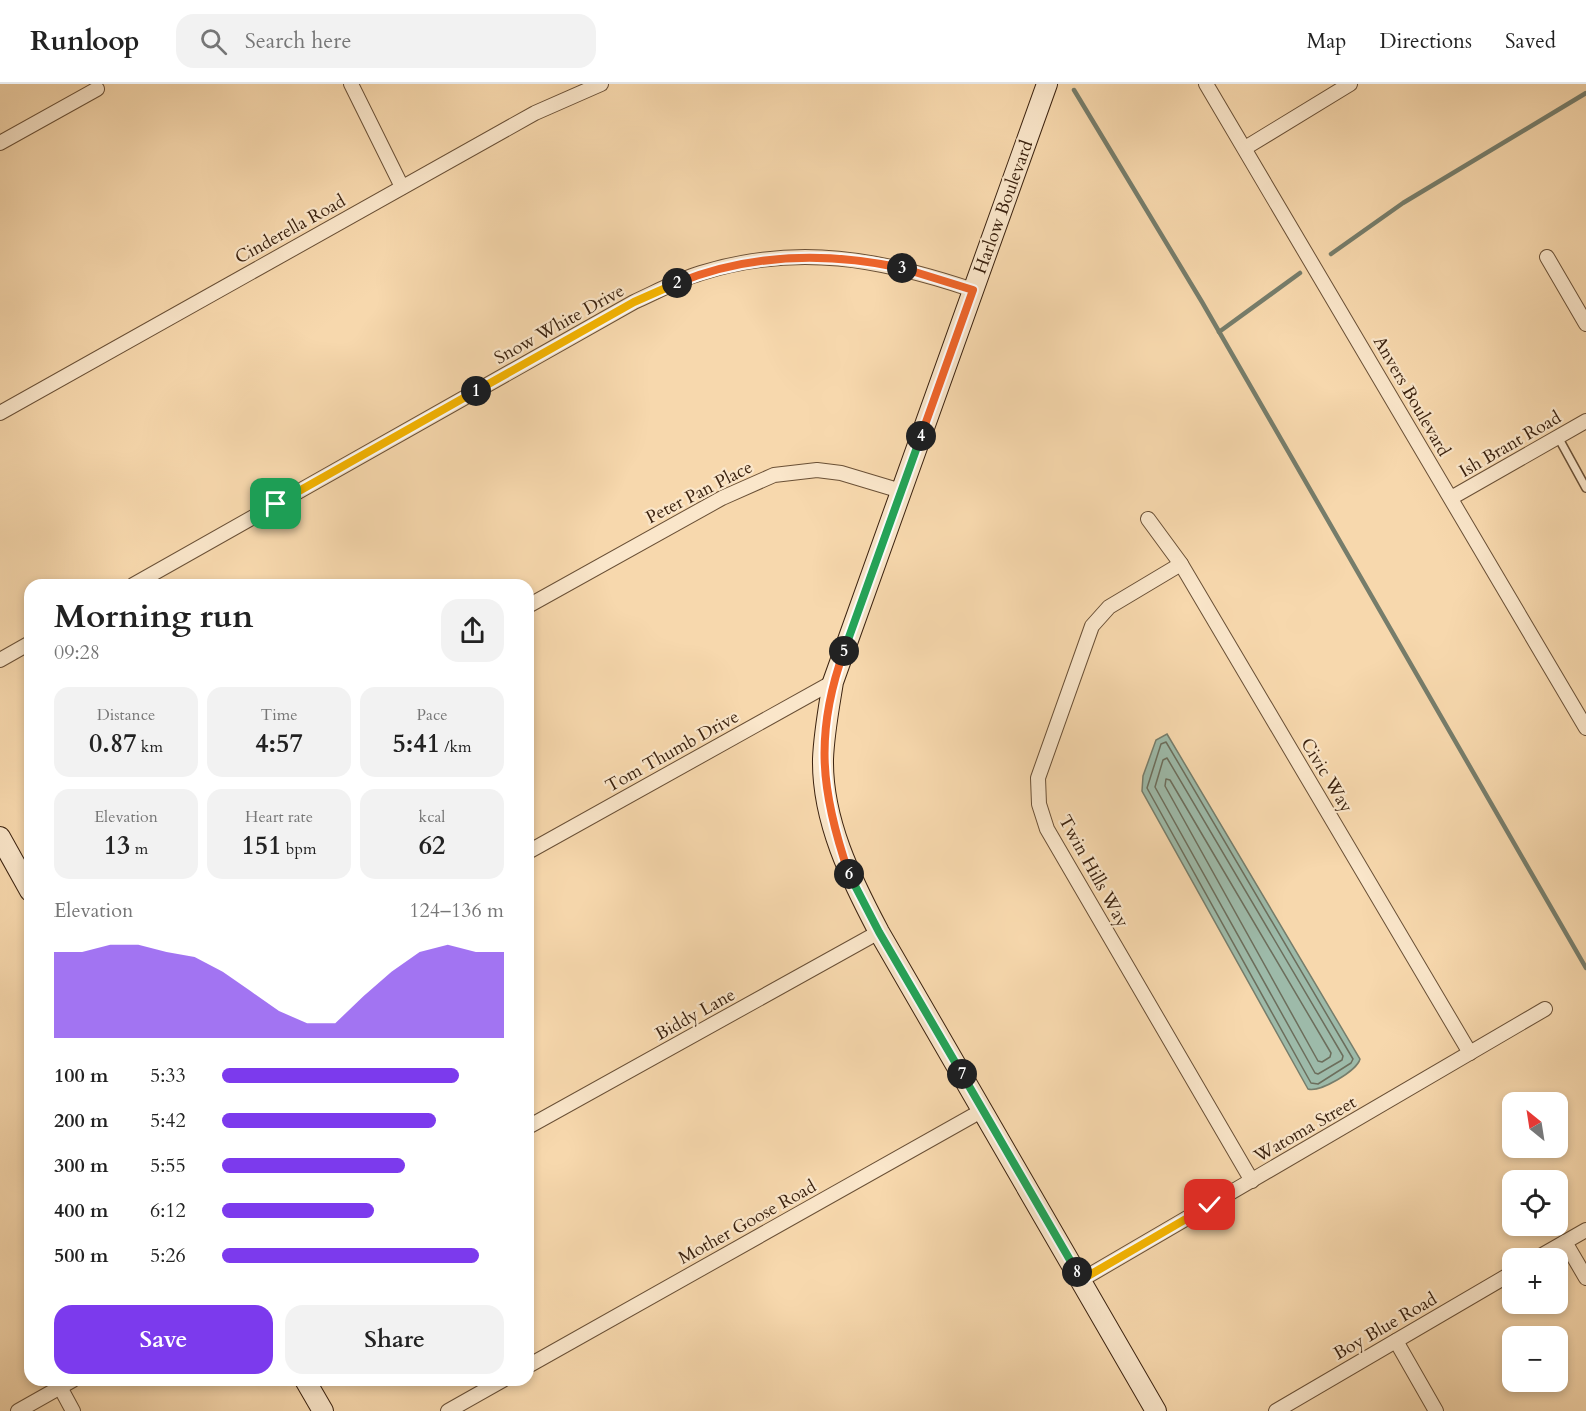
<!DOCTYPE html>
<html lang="en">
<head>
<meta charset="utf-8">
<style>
  body { margin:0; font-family:Cardo,serif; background:#f2f2f2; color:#222; height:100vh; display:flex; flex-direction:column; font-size:22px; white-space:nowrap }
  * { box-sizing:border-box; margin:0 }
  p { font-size:20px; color:#767676 }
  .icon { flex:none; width:33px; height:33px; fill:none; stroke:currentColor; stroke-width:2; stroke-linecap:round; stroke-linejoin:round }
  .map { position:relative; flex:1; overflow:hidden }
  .side { position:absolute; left:24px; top:495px; width:510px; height:807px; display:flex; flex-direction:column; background:#fff; border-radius:18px; box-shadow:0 3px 9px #0003 }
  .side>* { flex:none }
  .needle { width:39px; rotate:330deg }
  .tools { position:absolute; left:1502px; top:1008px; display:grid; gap:12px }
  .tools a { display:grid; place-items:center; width:66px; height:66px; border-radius:12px; background:#fff; box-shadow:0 3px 9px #0003; font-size:30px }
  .pin { position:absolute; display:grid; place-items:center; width:51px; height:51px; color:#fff; margin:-26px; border-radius:12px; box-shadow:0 3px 9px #0006 }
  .km { position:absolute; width:30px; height:30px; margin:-15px; border-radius:50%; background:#222; color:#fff; font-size:16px; line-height:30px; text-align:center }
  .round { display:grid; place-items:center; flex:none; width:63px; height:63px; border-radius:18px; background:#f2f2f2 }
  .head { display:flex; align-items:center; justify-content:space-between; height:102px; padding:0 30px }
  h1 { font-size:33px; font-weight:700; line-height:45px }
  .stats { display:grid; grid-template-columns:repeat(3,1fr); gap:9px; height:102px; padding:6px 30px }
  .stats div { display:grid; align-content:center; border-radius:15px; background:#f2f2f2; text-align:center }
  .stats b { font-size:26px; font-weight:700 }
  .stats small { font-size:16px; font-weight:400 }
  .stats p { font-size:16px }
  .chart { height:168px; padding:12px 30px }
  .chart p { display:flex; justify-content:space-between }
  .chart svg { width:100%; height:108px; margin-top:6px; fill:#7c3aed; opacity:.7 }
  .cta { display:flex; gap:12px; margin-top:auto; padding:12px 30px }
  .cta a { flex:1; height:69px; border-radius:18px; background:#7c3aed; color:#fff; font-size:24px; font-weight:700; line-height:69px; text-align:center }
  .cta a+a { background:#f2f2f2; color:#222 }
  ul { padding:0 30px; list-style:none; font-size:20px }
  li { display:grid; grid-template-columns:96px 72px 1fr; align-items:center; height:45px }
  li i { height:15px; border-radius:8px; background:#7c3aed }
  header { display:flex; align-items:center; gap:36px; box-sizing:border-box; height:84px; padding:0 30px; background:#fff; border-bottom:2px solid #e0e0e0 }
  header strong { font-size:28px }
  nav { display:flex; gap:33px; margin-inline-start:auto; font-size:21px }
  .search { width:420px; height:54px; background:#f2f2f2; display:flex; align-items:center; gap:15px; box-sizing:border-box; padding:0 21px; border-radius:18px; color:#767676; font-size:22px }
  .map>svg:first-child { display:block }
</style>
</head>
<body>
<header>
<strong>Runloop</strong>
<div class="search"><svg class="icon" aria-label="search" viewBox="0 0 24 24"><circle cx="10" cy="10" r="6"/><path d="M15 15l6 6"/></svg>Search here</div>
<nav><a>Map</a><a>Directions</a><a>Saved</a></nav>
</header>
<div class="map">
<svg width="1586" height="1327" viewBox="0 0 1586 1327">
  <rect width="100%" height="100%" fill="#f7d8ad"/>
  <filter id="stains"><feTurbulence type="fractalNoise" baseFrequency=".00333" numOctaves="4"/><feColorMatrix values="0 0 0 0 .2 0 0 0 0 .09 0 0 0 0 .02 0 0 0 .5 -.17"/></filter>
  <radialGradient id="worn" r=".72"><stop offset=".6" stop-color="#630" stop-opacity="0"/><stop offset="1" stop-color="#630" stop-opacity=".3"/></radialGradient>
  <path fill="#9dbaa9" stroke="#767d6b" stroke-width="1.5" d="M1167,650L1360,975C1357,987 1319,1009 1308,1005L1142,707L1143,692L1156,656Z"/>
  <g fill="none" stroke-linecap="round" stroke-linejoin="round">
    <g stroke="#6c6e5c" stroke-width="1.5">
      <path d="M1166,658L1353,975L1351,979L1318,1000L1311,999L1147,704L1161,660Z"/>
      <path d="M1167,674L1343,972L1342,976L1318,990L1315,989L1155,703L1163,676Z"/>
      <path d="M1166,695L1170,696L1331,969L1330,973L1322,978L1318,977L1165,702Z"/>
    </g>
    <g stroke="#767d6b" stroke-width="4.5">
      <path d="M1074,6L1202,218L1586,884"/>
      <path d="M1331,170L1403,119L1586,9"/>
      <path d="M1219,248L1300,189"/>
    </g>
    <g stroke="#6a5036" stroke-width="10">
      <path id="lane" d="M1558,353L1586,404"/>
    </g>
    <g stroke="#6a5036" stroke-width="16">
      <g id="street">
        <path d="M351,0L402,103"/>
        <path d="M1206,0L1586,644"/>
        <path d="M0,59L97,5"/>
        <path d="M1245,64L1350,0"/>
        <path d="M1547,173L1586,240"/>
        <path d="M0,329L535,29L601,0"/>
        <path d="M1451,414L1586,337"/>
        <path d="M1148,435L1181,480L1470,969"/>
        <path d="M1181,480L1109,523L1092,542L1038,694L1039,720L1047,745L1252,1097"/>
        <path d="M133,501L634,218C656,208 678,196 701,189C797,159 881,175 973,206"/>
        <path d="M528,522L722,414L774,391L817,386L841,389L901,407"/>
        <path d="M0,576L30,559"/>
        <path d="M528,768L833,598"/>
        <path d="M528,1043L879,848"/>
        <path d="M1565,1158L1586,1194"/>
        <path d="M1537,1174L1586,1146"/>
        <path d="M1081,1196L1545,925"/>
        <path d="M1396,1257L1436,1327"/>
        <path d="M528,1282L983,1026"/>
        <path d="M60,1303L73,1327"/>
        <path d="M18,1327L73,1296"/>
        <path d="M448,1327L503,1296"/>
        <path d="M1276,1327L1512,1189"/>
      </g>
    </g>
    <g stroke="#3b220f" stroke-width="22">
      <g id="secondary">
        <path d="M1047,0L833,598C829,623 824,649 823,675C822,737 851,795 879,848L1156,1327"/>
        <path d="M0,753L30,807"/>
        <path d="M305,1296L323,1327"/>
      </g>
    </g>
    <use href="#lane" stroke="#fae6ca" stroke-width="7"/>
    <use href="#street" stroke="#fae6ca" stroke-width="14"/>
    <use href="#secondary" stroke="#fae6ca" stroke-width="20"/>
  </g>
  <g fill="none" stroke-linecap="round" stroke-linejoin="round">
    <g stroke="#fff" stroke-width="12">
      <path id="split-1" d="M276,420L476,307"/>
    </g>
    <g stroke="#fff" stroke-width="12">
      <path id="split-2" d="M476,307L634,218L677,199"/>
    </g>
    <g stroke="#fff" stroke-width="12">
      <path id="split-3" d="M677,199C749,170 827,168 902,184"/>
    </g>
    <g stroke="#fff" stroke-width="12">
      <path id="split-4" d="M902,184L973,206L921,352"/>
    </g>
    <g stroke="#fff" stroke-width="12">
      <path id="split-5" d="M844,567L921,352"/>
    </g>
    <g stroke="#fff" stroke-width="12">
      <path id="split-6" d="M844,567C814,650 821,709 849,790"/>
    </g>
    <g stroke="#fff" stroke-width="12">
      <path id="split-7" d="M849,790L879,848L962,990"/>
    </g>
    <g stroke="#fff" stroke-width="12">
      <path id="split-8" d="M962,990L1077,1188"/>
    </g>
    <g stroke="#fff" stroke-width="12">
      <path id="split-9" d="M1077,1188L1081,1196L1210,1121"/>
    </g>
    <use href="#split-1" stroke="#f5b400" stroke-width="8"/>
    <use href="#split-2" stroke="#f5b400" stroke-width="8"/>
    <use href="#split-3" stroke="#f0652b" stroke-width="8"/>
    <use href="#split-4" stroke="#f0652b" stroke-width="8"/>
    <use href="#split-5" stroke="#22a559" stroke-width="8"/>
    <use href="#split-6" stroke="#f0652b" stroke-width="8"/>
    <use href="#split-7" stroke="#22a559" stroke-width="8"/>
    <use href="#split-8" stroke="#22a559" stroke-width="8"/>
    <use href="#split-9" stroke="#f5b400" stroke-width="8"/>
  </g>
  <g text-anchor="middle" stroke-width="4.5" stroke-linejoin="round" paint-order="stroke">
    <g font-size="18" fill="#3b220f" stroke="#fae6ca">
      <text transform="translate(1003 123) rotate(-70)" y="6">Harlow Boulevard</text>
      <text transform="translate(290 145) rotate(-29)" y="6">Cinderella Road</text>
      <text transform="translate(559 240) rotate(-29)" y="6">Snow White Drive</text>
      <text transform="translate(1412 312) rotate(60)" y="6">Anvers Boulevard</text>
      <text transform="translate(1510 360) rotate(-30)" y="6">Ish Brant Road</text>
      <text transform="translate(699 408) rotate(-27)" y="6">Peter Pan Place</text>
      <text transform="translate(672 667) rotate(-29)" y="6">Tom Thumb Drive</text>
      <text transform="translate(1327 691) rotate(59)" y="6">Civic Way</text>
      <text transform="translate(1094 787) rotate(61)" y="6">Twin Hills Way</text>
      <text transform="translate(695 930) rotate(-29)" y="6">Biddy Lane</text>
      <text transform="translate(1305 1045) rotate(-30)" y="6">Watoma Street</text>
      <text transform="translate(747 1138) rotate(-29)" y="6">Mother Goose Road</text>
      <text transform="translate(1385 1242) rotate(-30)" y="6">Boy Blue Road</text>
    </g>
  </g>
  <rect width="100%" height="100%" filter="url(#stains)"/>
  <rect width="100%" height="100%" fill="url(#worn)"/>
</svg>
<div class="tools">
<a><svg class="needle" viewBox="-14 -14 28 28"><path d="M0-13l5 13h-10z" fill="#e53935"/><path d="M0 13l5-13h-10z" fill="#767676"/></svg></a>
<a><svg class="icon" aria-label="locate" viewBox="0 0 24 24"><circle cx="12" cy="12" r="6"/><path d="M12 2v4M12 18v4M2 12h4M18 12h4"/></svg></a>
<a>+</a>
<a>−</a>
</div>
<div class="pin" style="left:276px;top:420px;background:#1e9e55"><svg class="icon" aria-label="arrive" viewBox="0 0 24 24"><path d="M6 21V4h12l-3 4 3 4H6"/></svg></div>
<div class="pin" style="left:1210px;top:1121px;background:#d93025"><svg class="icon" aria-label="check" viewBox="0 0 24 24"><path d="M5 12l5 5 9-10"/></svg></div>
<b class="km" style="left:476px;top:307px">1</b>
<b class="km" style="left:677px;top:199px">2</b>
<b class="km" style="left:902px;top:184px">3</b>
<b class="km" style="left:921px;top:352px">4</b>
<b class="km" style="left:844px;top:567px">5</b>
<b class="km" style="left:849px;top:790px">6</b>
<b class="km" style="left:962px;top:990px">7</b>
<b class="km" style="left:1077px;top:1188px">8</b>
<section class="side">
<div class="head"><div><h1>Morning run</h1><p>09:28</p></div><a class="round"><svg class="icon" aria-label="share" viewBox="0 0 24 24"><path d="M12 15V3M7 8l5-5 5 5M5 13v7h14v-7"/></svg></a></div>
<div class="stats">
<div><p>Distance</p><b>0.87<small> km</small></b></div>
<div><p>Time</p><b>4:57</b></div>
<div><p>Pace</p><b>5:41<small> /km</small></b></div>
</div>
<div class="stats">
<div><p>Elevation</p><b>13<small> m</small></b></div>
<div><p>Heart rate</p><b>151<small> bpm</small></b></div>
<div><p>kcal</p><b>62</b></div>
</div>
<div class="chart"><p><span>Elevation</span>124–136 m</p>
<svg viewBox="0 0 160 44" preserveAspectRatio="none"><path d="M0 44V9L10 9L20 6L30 6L40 9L50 11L60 17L70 25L80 33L90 38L100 38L110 27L120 17L130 9L140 6L150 9L160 9V44z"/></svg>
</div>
<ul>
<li><b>100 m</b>5:33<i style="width:84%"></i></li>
<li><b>200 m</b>5:42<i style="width:76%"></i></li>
<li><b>300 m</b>5:55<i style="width:65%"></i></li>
<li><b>400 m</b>6:12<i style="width:54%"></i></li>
<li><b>500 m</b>5:26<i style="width:91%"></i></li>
</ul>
<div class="cta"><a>Save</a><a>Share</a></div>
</section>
</div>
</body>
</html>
